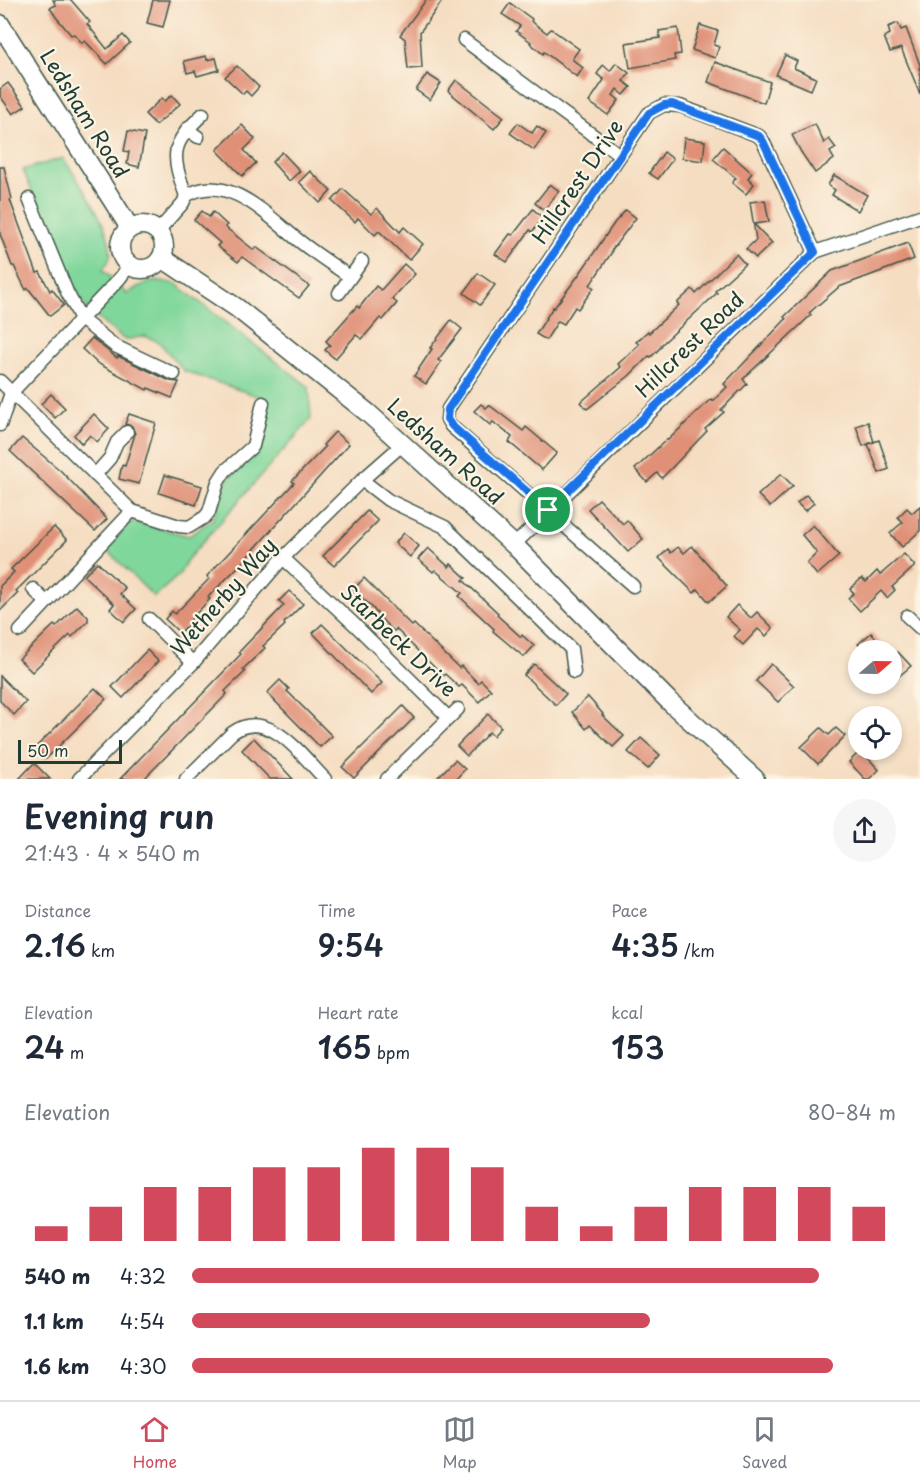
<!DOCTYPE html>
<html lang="en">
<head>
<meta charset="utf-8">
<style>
  body { margin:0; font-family:"Playpen Sans",sans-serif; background:#f6f6f7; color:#1f2937; height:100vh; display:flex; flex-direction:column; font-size:22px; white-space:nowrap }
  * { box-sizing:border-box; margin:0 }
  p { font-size:20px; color:#747a83 }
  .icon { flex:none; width:33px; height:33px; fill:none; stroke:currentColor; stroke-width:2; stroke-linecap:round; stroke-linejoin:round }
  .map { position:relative; height:779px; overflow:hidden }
  .side { display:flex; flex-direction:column; background:#fff; flex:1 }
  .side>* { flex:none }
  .needle { width:39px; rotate:70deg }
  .buttons { position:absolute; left:848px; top:640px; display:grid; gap:12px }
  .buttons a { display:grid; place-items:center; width:54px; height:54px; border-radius:50%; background:#fff; box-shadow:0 3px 9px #0003; font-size:30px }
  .scale { position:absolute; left:18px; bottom:15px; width:104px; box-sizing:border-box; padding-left:6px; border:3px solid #1f3d34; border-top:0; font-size:16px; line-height:21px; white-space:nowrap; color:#1f3d34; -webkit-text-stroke:4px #fcf5e5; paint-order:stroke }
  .pin { position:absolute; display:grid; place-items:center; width:51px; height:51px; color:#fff; margin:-26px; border:3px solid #fff; border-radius:50%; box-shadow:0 2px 6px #0007 }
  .round { display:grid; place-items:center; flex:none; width:63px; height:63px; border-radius:32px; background:#f6f6f7 }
  .head { display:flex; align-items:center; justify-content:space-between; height:102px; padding:0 24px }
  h1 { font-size:33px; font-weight:600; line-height:45px }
  .stats { display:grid; grid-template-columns:repeat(3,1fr); gap:9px; height:102px; padding:6px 24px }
  .stats div { display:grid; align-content:center }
  .stats b { font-size:30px; font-weight:600 }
  .stats small { font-size:16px; font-weight:400 }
  .stats p { font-size:16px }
  .chart { height:168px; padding:12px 24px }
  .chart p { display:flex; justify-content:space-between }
  .chart svg { width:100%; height:108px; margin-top:6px; stroke:#d1495b; stroke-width:6 }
  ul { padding:0 24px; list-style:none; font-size:20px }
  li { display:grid; grid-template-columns:96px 72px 1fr; align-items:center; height:45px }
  li i { height:15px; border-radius:8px; background:#d1495b }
  .tab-bar { display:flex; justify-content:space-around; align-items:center; height:84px; border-top:2px solid #e0e1e3; background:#fff; font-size:16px; color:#747a83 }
  .tab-bar a { display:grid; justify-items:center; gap:3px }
  .tab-bar .on { color:#d1495b }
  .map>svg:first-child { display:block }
</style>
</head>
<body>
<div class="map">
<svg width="920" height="779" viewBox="0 0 920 779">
  <rect width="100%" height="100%" fill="#fcf5e5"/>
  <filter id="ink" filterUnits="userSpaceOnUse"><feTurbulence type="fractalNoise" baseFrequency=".0167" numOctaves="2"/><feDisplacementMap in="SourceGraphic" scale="12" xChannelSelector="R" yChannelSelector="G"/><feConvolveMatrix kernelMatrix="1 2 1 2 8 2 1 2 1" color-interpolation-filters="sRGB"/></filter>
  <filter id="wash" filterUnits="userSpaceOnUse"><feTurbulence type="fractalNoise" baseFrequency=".008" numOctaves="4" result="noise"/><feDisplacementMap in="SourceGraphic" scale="24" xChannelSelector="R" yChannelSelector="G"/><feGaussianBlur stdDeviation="1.35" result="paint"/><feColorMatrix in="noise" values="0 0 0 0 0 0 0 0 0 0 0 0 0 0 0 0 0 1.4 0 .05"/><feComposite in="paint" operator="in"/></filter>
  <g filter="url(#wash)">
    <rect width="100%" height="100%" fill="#f5ddc1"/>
    <path fill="#80d79b" stroke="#508a68" stroke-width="1.5" d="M63,158C77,179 115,231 110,257C109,261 105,266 103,270L127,294C145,281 154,279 176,284L309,387L311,419L187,560L179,575L154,597L106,549L131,521L189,536L213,519L227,480L259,452L269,400L184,371L159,342L145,336L125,340L103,323L75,295L23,170Z"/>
    <g id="blocks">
      <g fill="#e09077">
        <path d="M53,0H71L90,22L87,24L107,49L123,35L130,43L107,64L85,41L82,43L74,34L71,35L56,17L50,8L56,5Z"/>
        <path d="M153,0H170L163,27L147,23Z"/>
        <path d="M426,0H443L420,32L422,68L408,69L405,39L400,35Z"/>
        <path d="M510,3L532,19L531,21L547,33L551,29L579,49L572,59L583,68L577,77L544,52L543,54L530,43L531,42L516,31L520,26L502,14Z"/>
        <path d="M898,23L901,30L906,28L920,65V94L901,48L890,52L884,37L890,34L888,27Z"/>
        <path d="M700,25L718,31L714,45L719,47L715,58L692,50Z"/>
        <path d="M678,28L681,54L674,55L675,60L630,68L626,43L660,38L659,31Z"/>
        <path d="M785,55L797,61L794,68L816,78L811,90L776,75Z"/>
        <path d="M206,56L207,60L216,58L219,70L197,76L195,71L187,73L184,61Z"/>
        <path d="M715,62L770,82L764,103L708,82Z"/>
        <path d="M616,63L629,73L623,81L631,87L624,95L617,89L613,95L619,100L608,115L589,102L604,80L597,74L603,65L610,71Z"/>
        <path d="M237,66L259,87L251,96L246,91L243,94L225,77Z"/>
        <path d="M427,74L441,83L430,100L416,90Z"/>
        <path d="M456,80L504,117L494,129L448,91Z"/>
        <path d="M8,83L25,106L13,114L0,96V89Z"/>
        <path d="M172,95L180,104L156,125L145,114L162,98L165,101Z"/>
        <path d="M518,123L532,133L537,126L546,133L534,150L510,133Z"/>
        <path d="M815,124L824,143L829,139L836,148L830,152L834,159L815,173L801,152L792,135Z"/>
        <path d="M242,125L255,139L244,150L256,163L242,176L217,150Z"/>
        <path d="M128,131L145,134L139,167L127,164L129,152L124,151Z"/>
        <path d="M684,138L705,141L703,161L682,158Z"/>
        <path d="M723,147L752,173L748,178L754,184L746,194L732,183L736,178L713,159Z"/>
        <path d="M282,152L300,171L289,181L272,162Z"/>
        <path d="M664,152L673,159L658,179L649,173Z"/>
        <path d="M0,167H4L12,199L10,200L37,273L40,272L50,291L52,289L64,305L50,316L28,288L26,290L14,266H12L0,234Z"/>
        <path d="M310,171L331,191L320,203L299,182Z"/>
        <path d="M834,175L867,195L858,211L832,195L835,190L828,185Z"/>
        <path d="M550,184L559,191L544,210L535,203Z"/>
        <path d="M343,189L371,214L377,208L400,232L404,227L423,244L409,260L379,231L375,235L358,218L355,222L332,201Z"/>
        <path d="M765,200L769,222L754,224L772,243L756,258L746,249L756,240L750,202Z"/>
        <path d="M533,209L543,218L532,232L530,230L507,262L495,254L510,234L513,235Z"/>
        <path d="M626,210L636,218L611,251L612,252L590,285L594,288L578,309L575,307L564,324L558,321L546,340L536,334L553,307L554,308L578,276L615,222Z"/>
        <path d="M202,211L209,217L213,212L227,225L225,227L254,250L256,247L309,286L299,298L242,257L238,262L217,246L220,243L194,220Z"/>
        <path d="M908,243L914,259L839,287L809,313L811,315L743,379L747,384L721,410L724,412L705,429L707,431L662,478L657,473L647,482L635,469L667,439L668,440L711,399L713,401L727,387L724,384L786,319L784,317L832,271Z"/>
        <path d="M736,254L745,264L715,291L717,293L661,345L662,346L651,357L649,356L629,376L587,409L581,402L621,367L618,364L639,344L636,342L648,331L649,333L679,305L677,303L692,289L696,294Z"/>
        <path d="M404,264L415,274L392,299L397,303L383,320L380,318L362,339L356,335L335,359L325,350L330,345L326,341L357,306L359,308L376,286L381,290Z"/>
        <path d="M478,273L495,285L480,305L464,293Z"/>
        <path d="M451,320L462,329L438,360L441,362L426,384L414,376L432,349L430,348Z"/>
        <path d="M92,338L117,358L118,356L170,381L179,382L172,398L148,388L147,390L97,363L82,349Z"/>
        <path d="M51,394L65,408L55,418L41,404Z"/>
        <path d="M481,404L486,408L489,405L523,431L526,427L557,453L542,470L509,442L512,437L493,422L490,425L474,411Z"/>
        <path d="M94,414L109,429L97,442L90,435L82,444L74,435Z"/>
        <path d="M129,414L156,423L139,484L119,479L122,465L125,466L135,434L132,426L125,424Z"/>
        <path d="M868,422L874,442L863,446L856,426Z"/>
        <path d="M335,432L349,444L240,565L208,597L210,599L190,620L192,621L180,633L165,619L172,611L175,614L209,579L207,576L294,483L292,481L325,447L323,445Z"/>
        <path d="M22,438L61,471L107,519L95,531L10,451Z"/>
        <path d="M879,440L889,469L879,473L868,444Z"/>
        <path d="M781,474L793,486L770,507L758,495Z"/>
        <path d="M165,475L202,486L196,505L159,493Z"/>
        <path d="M806,495L814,503L805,511L797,503Z"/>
        <path d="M599,499L623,524L627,520L643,539L628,552L588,509Z"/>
        <path d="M920,506V531L902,547L890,533L903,522L898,517L907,508L912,513Z"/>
        <path d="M367,511L378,521L334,566L323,556Z"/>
        <path d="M813,525L839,556L817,575L807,563L817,553L802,535Z"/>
        <path d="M54,527L67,540L16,591L18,593L0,611V586L14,572L11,569Z"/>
        <path d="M404,533L419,546L410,557L395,543Z"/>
        <path d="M692,546L727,586L709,602L698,589L694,593L659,558L668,549L671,553L678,547L684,553Z"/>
        <path d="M428,548L449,567L451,564L466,578L463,580L498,613L497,615L521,637L522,635L534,646L524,657L493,631L494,629L459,596L462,593L435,570L433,572L418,559Z"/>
        <path d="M904,554L915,566L892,587L895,590L887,598L881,591L860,611L848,598L854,593L850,589L862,578L866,582L877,571L880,575Z"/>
        <path d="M97,562L125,588L120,594L136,609L124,622L110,609L114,604L84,576Z"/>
        <path d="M364,578L412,626L414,624L459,668L461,666L478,683L481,680L491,690L479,702L462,685L459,687L445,674L443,676L396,629L394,631L384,622L371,606L353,590Z"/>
        <path d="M289,591L303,604L284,623L285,625L263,646L265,648L243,669L245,672L225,691L227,694L144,779H120L241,654L239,652L284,605L279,601Z"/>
        <path d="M737,605L751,618L757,612L773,628L766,636L758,629L743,645L734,636L740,630L726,617Z"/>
        <path d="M77,606L88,617V621L72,637L70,635L32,672L19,659L54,625L56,627Z"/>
        <path d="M322,624L382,683L371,694L313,633Z"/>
        <path d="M871,633L888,651H865L858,644Z"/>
        <path d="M147,650L158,661L123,698L112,687Z"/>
        <path d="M898,652L911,666L898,677L891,668V658Z"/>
        <path d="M534,664L566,694L556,705L524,675Z"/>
        <path d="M771,664L794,686L778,702L756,681Z"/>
        <path d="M0,676L26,702L14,715L0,701Z"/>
        <path d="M280,680L289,689L287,691L332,736L320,747L267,693Z"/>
        <path d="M95,688L106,699L46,759L35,748Z"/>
        <path d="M588,697L603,714L602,715L624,736L613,747L590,725L586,729L572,712Z"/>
        <path d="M403,706L414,718L354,778L342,767Z"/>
        <path d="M488,714L501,727L493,736L489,732L467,756L457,746Z"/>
        <path d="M821,728L829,735L836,728L845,736L818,764L801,747Z"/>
        <path d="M254,738L268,753L293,779H270L242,750Z"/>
        <path d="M641,738L660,755L648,769L628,752Z"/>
        <path d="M861,750L879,770L869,779H865L849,762Z"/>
        <path d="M455,760L465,769L456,779H436Z"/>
        <path d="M34,763L50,779H19Z"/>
      </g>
    </g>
  </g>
  <g filter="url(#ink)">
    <use href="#blocks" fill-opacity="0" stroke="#3f5549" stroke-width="1.5"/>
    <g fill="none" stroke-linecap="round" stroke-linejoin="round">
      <g stroke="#3f5549" stroke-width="15">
        <g id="street">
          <path d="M464,40L620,155"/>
          <path d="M203,114C170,145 171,154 186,196C226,170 269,217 298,240C314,253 333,265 350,277"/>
          <path d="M187,129L198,137"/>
          <path d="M29,199L67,292L81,319L115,346L174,374"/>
          <path d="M158,231L183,203L186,196"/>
          <path d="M339,293L362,261"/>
          <path d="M0,381L132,511L179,526L189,527L205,517L209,512L218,482L225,471L253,446L263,403"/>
          <path d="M0,425L11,393L120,278L129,266"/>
          <path d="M95,475L110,458L117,442L127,432"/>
          <path d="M362,480L388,500L445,527L571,649L574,672"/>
          <path d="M514,545L815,252L920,216"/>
          <path d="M283,558L355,625L449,718L387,779"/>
          <path d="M633,586L451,426L447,419L448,409L649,113L664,105L680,106L759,136L763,141L815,252"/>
          <path d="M33,589L46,602"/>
          <path d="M907,616L920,628"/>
          <path d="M149,619L193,663"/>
          <path d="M20,631L132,511"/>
          <path d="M449,718L458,709"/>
          <path d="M79,779L193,663L283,558L362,480L403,444"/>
          <path d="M186,779L232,733C268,706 302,756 325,779"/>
        </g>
      </g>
      <g stroke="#3f5549" stroke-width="21">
        <g id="secondary">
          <path d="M0,24L130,228"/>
          <circle cx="142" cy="247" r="22"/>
          <path d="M162,258L237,308L368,413L514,545L671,703L755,779"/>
        </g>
      </g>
      <use href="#street" stroke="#fff" stroke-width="12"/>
      <use href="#secondary" stroke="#fff" stroke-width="18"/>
    </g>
  </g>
  <g fill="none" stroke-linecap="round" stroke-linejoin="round" filter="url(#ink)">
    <g stroke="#fff" stroke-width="12">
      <path id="route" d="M672,104L759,136L763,141L815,252L548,510L452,426L447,419L448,409L649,113L664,105Z"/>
    </g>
    <use href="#route" stroke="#1a73e8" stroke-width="8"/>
  </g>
  <g text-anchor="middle" stroke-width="4.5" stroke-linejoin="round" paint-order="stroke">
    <g font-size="21" fill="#1f3d34" stroke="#fcf5e5">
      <text transform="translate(84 114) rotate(58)" y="7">Ledsham Road</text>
      <text transform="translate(578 182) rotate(-56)" y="7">Hillcrest Drive</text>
      <text transform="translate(690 345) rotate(-44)" y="7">Hillcrest Road</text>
      <text transform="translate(445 452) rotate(42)" y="7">Ledsham Road</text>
      <text transform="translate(224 597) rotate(-49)" y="7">Wetherby Way</text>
      <text transform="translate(398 641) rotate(44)" y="7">Starbeck Drive</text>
    </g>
  </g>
</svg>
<div class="buttons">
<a><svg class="needle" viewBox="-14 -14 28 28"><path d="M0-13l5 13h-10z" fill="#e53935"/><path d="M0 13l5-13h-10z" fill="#747a83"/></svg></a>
<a><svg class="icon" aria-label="locate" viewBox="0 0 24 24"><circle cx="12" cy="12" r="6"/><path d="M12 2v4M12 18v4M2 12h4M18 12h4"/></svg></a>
</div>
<div class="scale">50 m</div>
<div class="pin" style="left:548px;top:510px;background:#1e9e55"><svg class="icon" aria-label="arrive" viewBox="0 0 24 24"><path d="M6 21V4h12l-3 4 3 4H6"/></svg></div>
</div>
<section class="side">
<div class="head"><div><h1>Evening run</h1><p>21:43 · 4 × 540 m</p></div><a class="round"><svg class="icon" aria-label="share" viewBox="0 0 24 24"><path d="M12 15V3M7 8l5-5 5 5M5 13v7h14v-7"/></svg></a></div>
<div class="stats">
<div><p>Distance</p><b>2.16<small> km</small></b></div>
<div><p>Time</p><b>9:54</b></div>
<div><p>Pace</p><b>4:35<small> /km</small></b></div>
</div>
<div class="stats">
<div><p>Elevation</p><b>24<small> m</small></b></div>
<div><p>Heart rate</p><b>165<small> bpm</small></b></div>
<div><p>kcal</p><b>153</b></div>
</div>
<div class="chart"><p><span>Elevation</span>80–84 m</p>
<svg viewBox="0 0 160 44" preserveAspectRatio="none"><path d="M5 44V38M15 44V30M25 44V22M35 44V22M45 44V14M55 44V14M65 44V6M75 44V6M85 44V14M95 44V30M105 44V38M115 44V30M125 44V22M135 44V22M145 44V22M155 44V30"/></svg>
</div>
<ul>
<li><b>540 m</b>4:32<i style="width:89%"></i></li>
<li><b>1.1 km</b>4:54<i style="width:65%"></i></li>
<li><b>1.6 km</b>4:30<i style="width:91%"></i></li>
</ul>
</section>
<nav class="tab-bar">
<a class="on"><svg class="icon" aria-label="home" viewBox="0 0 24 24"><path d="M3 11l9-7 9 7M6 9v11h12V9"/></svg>Home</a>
<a><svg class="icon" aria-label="map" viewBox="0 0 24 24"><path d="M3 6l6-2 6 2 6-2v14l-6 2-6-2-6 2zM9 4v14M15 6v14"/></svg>Map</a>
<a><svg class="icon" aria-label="saved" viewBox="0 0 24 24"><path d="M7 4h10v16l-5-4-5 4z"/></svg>Saved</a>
</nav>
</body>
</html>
